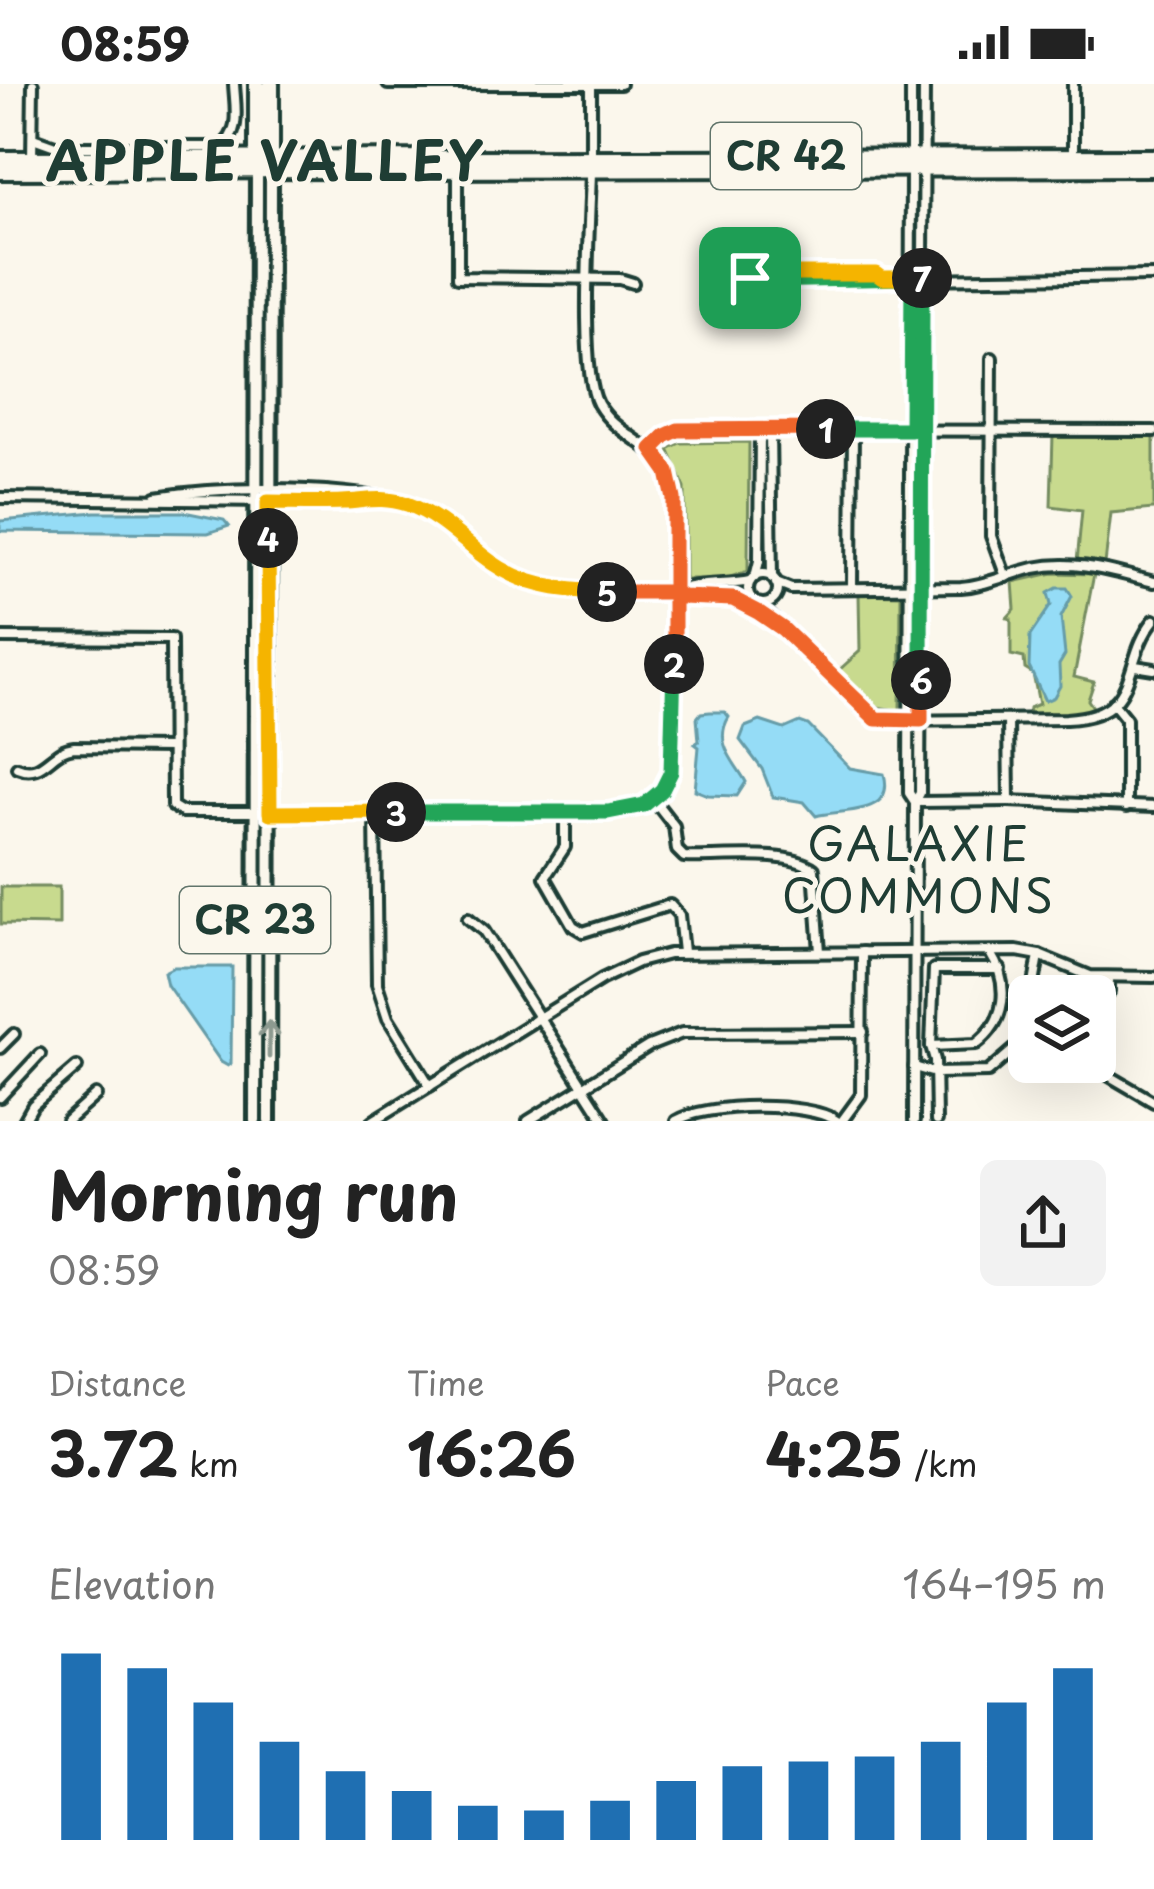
<!DOCTYPE html>
<html lang="en">
<head>
<meta charset="utf-8">
<style>
  body { margin:0; font-family:"Playpen Sans",sans-serif; background:#f2f2f2; color:#222; height:100vh; display:flex; flex-direction:column; font-size:45px; white-space:nowrap }
  * { box-sizing:border-box; margin:0 }
  p { font-size:39px; color:#767676 }
  .icon { flex:none; width:66px; height:66px; fill:none; stroke:currentColor; stroke-width:2; stroke-linecap:round; stroke-linejoin:round }
  .map { position:relative; height:1037px; overflow:hidden }
  .details { display:flex; flex-direction:column; background:#fff; flex:1 }
  .details>* { flex:none }
  .tools { position:absolute; left:1008px; top:891px; display:grid; gap:24px }
  .tools a { display:grid; place-items:center; width:108px; height:108px; border-radius:18px; background:#fff; box-shadow:0 12px 48px #0002; font-size:60px }
  .pin { position:absolute; display:grid; place-items:center; width:102px; height:102px; color:#fff; margin:-51px; border-radius:24px; box-shadow:0 6px 18px #0006 }
  .km { position:absolute; width:60px; height:60px; margin:-30px; border-radius:50%; background:#222; color:#fff; font-size:33px; line-height:60px; text-align:center }
  .round { display:grid; place-items:center; flex:none; width:126px; height:126px; border-radius:18px; background:#f2f2f2 }
  .head { display:flex; align-items:center; justify-content:space-between; height:204px; padding:0 48px }
  h1 { font-size:66px; font-weight:700; line-height:90px }
  .figures { display:grid; grid-template-columns:repeat(3,1fr); gap:18px; height:204px; padding:12px 48px }
  .figures div { display:grid; align-content:center }
  .figures b { font-size:60px; font-weight:700 }
  .figures small { font-size:33px; font-weight:400 }
  .figures p { font-size:33px }
  .chart { height:336px; padding:24px 48px }
  .chart p { display:flex; justify-content:space-between }
  .chart svg { width:100%; height:216px; margin-top:12px; stroke:#1f6fb2; stroke-width:6 }
  .status { display:flex; justify-content:space-between; align-items:center; height:84px; padding:0 60px; background:#fff; direction:ltr }
  .status svg { height:33px; fill:currentColor }
  .map>svg:first-child { display:block }
</style>
</head>
<body>
<div class="status"><b>08:59</b><svg viewBox="0 0 49 12"><path d="M0 12V9h3v3zM5 12V6h3v6zM10 12V3h3v9zM15 12V0h3v12zM26 1h20v11H26zM47 4h2v5h-2z"/></svg></div>
<div class="map">
<svg width="1154" height="1037" viewBox="0 0 1154 1037">
  <rect width="100%" height="100%" fill="#fbf7ec"/>
  <filter id="ink" filterUnits="userSpaceOnUse"><feTurbulence type="fractalNoise" baseFrequency=".00833" numOctaves="2"/><feDisplacementMap in="SourceGraphic" scale="24" xChannelSelector="R" yChannelSelector="G"/><feConvolveMatrix kernelMatrix="1 2 1 2 8 2 1 2 1" color-interpolation-filters="sRGB"/></filter>
  <g filter="url(#ink)">
    <g fill="#c8da8e" stroke="#748c61" stroke-width="3">
      <path d="M1053,351L1154,352V425L1111,429L1105,480L1077,478L1082,426L1051,422Z"/>
      <path d="M749,358L748,487L725,495H685V404L668,365L680,359Z"/>
      <path d="M1053,489L1094,490L1074,593L1094,598L1088,616L1095,626L1087,629L1028,630L1029,624L1039,620L1033,590L1025,585L1024,574L1011,571V535L1007,534L1015,525L1013,498Z"/>
      <path d="M859,510L901,511L900,627L872,622L837,588L860,567Z"/>
      <path d="M1,803H59V841L1,840Z"/>
    </g>
    <g fill="#95dcf6" stroke="#669ca8" stroke-width="3">
      <path d="M95,428H184L224,436L229,442L208,449L0,447V437Z"/>
      <path d="M1057,504H1067L1072,512L1061,533L1065,571L1059,581L1060,602L1054,613L1045,617L1029,583L1030,552L1051,521L1048,509Z"/>
      <path d="M710,628H725L729,633C713,659 735,678 746,698L737,712L708,711L695,706L699,663L695,660L699,657L697,634L701,629Z"/>
      <path d="M760,637L784,645L800,638L808,641L850,684L884,690C896,732 842,725 816,732L804,718L773,713L762,685L740,656L745,643Z"/>
      <path d="M174,883H232L231,980L228,982L221,978L167,901L164,888Z"/>
    </g>
    <g fill="none" stroke-linecap="round" stroke-linejoin="round">
      <g stroke="#1f3d34" stroke-width="16">
        <g id="minor">
          <path d="M388,0H620"/>
          <path d="M1073,0V73"/>
          <path d="M33,54L58,63H220C242,50 235,22 234,0"/>
          <path d="M911,71V0"/>
          <path d="M591,72V2"/>
          <path d="M32,75L33,0"/>
          <path d="M911,86L909,709L915,718"/>
          <path d="M458,87V193L620,195L633,199"/>
          <path d="M735,180L740,191L756,197L1154,192"/>
          <path d="M750,193L756,190H877L882,194"/>
          <path d="M992,274L991,452L1006,493"/>
          <path d="M770,346L772,494"/>
          <path d="M652,365L668,350L685,346L1154,347"/>
          <path d="M157,413C222,402 352,400 413,423C446,436 466,462 495,481C548,516 614,508 674,508C695,498 726,502 750,497"/>
          <path d="M0,414L351,418L363,413"/>
          <circle cx="763" cy="505" r="15"/>
          <path d="M755,493L759,477L760,346"/>
          <path d="M776,499L791,505L961,503C988,501 1008,490 1034,484C1077,475 1113,488 1154,498"/>
          <path d="M852,503L853,345"/>
          <path d="M675,508L682,513L737,510L748,514"/>
          <path d="M726,515L743,519L766,534"/>
          <path d="M759,520L861,624L886,637L1066,635C1144,631 1120,578 1154,536"/>
          <path d="M0,554L171,555L172,722L182,728H255"/>
          <path d="M1135,582L1154,585"/>
          <path d="M1113,619L1126,635V723"/>
          <path d="M17,683C44,694 49,666 74,663L170,664"/>
          <path d="M653,715L674,742L677,766L684,773C719,775 786,765 814,785L820,868"/>
          <path d="M1009,717L1154,723"/>
          <path d="M917,718L1009,717L1008,636"/>
          <path d="M375,728L377,900L388,934L430,1002"/>
          <path d="M565,728V763L545,793L573,842L583,848L670,821L679,831L683,868"/>
          <path d="M270,729L625,727C655,720 672,701 673,671L674,410C664,355 621,360 598,320C579,286 590,134 591,87"/>
          <path d="M468,834L484,847L605,1037"/>
          <path d="M1032,912L1039,871"/>
          <path d="M1095,933L1109,908V893"/>
          <path d="M931,962L976,960C1007,937 1010,900 990,869"/>
          <path d="M0,964L14,950"/>
          <path d="M1095,972L1101,987L1154,1018"/>
          <path d="M914,983L935,989L988,988L1025,956L1029,935"/>
          <path d="M0,1013L40,970"/>
          <path d="M24,1037L33,1021L77,983"/>
          <path d="M67,1037L96,1011"/>
          <path d="M373,1037L602,895L638,878L669,870L1017,867L1039,871L1090,892L1154,893"/>
          <path d="M528,1037L649,962L682,949L863,948"/>
          <path d="M676,1037C705,1019 808,1017 837,1037"/>
          <path d="M842,1037L861,1011L862,868"/>
          <path d="M914,1037L915,718L920,709L924,0"/>
          <path d="M936,1037L935,976L931,962L934,885H1000"/>
        </g>
      </g>
      <g stroke="#1f3d34" stroke-width="20">
        <g id="major">
          <path d="M255,1037L257,88"/>
          <path d="M269,1037L271,89"/>
        </g>
      </g>
      <g stroke="#1f3d34" stroke-width="22">
        <g id="highway">
          <path d="M257,0V83"/>
          <path d="M271,0V83"/>
          <path d="M0,75L1154,73"/>
          <path d="M0,87L1154,84"/>
        </g>
      </g>
      <use href="#minor" stroke="#fbf7ec" stroke-width="8"/>
      <use href="#major" stroke="#fbf7ec" stroke-width="10"/>
      <use href="#highway" stroke="#fbf7ec" stroke-width="14"/>
    </g>
    <defs><path id="oneway-shaft" d="M-6 0H5M1.5-3L5.5 0L1.5 3" fill="none" stroke-width="1.6" stroke-linecap="round" stroke-linejoin="round" transform="scale(3)"/></defs>
    <use stroke="#8d9a90" href="#oneway-shaft" transform="translate(269 955) rotate(-90)"/>
  </g>
  <g fill="none" stroke-linecap="round" stroke-linejoin="round" filter="url(#ink)">
    <g stroke="#fff" stroke-width="24">
      <path id="split-1" d="M750,194L756,197L912,194L911,345H826"/>
    </g>
    <g stroke="#fff" stroke-width="24">
      <path id="split-2" d="M674,580V415L668,388L652,365L665,352L678,346L826,345"/>
    </g>
    <g stroke="#fff" stroke-width="24">
      <path id="split-3" d="M396,728H608L644,721L662,706L671,688L674,580"/>
    </g>
    <g stroke="#fff" stroke-width="24">
      <path id="split-4" d="M268,454L270,729L396,728"/>
    </g>
    <g stroke="#fff" stroke-width="24">
      <path id="split-5" d="M268,454V418C293,418 318,419 343,418C368,417 380,412 407,420C438,431 458,452 483,472C520,502 561,507 607,508"/>
    </g>
    <g stroke="#fff" stroke-width="24">
      <path id="split-6" d="M607,508H674L682,513L733,515L758,528L783,545L876,635L921,636V596"/>
    </g>
    <g stroke="#fff" stroke-width="24">
      <path id="split-7" d="M921,596L922,194"/>
    </g>
    <g stroke="#fff" stroke-width="24">
      <path id="split-8" d="M750,194L756,190H877L882,194H922"/>
    </g>
    <use href="#split-1" stroke="#22a559" stroke-width="15"/>
    <use href="#split-2" stroke="#f0652b" stroke-width="15"/>
    <use href="#split-3" stroke="#22a559" stroke-width="15"/>
    <use href="#split-4" stroke="#f5b400" stroke-width="15"/>
    <use href="#split-5" stroke="#f5b400" stroke-width="15"/>
    <use href="#split-6" stroke="#f0652b" stroke-width="15"/>
    <use href="#split-7" stroke="#22a559" stroke-width="15"/>
    <use href="#split-8" stroke="#f5b400" stroke-width="15"/>
  </g>
  <g text-anchor="middle" stroke-width="10" stroke-linejoin="round" paint-order="stroke">
    <g fill="#fbf7ec" stroke="#61756b" stroke-width="3">
      <rect x="711" y="39" width="150" height="66" rx="9"/>
      <rect x="180" y="803" width="150" height="66" rx="9"/>
    </g>
    <g font-size="39" font-weight="bold" fill="#1f3d34">
      <text x="786" y="86">CR 42</text>
      <text x="255" y="850">CR 23</text>
    </g>
    <g font-size="45" letter-spacing="3" fill="#1f3d34" stroke="#fbf7ec">
      <text x="919" y="777">GALAXIE<tspan x="919" dy="52">COMMONS</tspan></text>
    </g>
    <g font-size="54" font-weight="bold" letter-spacing="3" fill="#1f3d34" stroke="#fbf7ec">
      <text x="266" y="97">APPLE VALLEY</text>
    </g>
  </g>
</svg>
<div class="tools">
<a><svg class="icon" aria-label="layers" viewBox="0 0 24 24"><path d="M12 4l9 5-9 5-9-5zM3 14l9 5 9-5"/></svg></a>
</div>
<div class="pin" style="left:750px;top:194px;background:#1e9e55"><svg class="icon" aria-label="arrive" viewBox="0 0 24 24"><path d="M6 21V4h12l-3 4 3 4H6"/></svg></div>
<b class="km" style="left:826px;top:345px">1</b>
<b class="km" style="left:674px;top:580px">2</b>
<b class="km" style="left:396px;top:728px">3</b>
<b class="km" style="left:268px;top:454px">4</b>
<b class="km" style="left:607px;top:508px">5</b>
<b class="km" style="left:921px;top:596px">6</b>
<b class="km" style="left:922px;top:194px">7</b>
</div>
<section class="details">
<div class="head"><div><h1>Morning run</h1><p>08:59</p></div><a class="round"><svg class="icon" aria-label="share" viewBox="0 0 24 24"><path d="M12 15V3M7 8l5-5 5 5M5 13v7h14v-7"/></svg></a></div>
<div class="figures">
<div><p>Distance</p><b>3.72<small> km</small></b></div>
<div><p>Time</p><b>16:26</b></div>
<div><p>Pace</p><b>4:25<small> /km</small></b></div>
</div>
<div class="chart"><p><span>Elevation</span>164–195 m</p>
<svg viewBox="0 0 160 44" preserveAspectRatio="none"><path d="M5 44V6M15 44V9M25 44V16M35 44V24M45 44V30M55 44V34M65 44V37M75 44V38M85 44V36M95 44V32M105 44V29M115 44V28M125 44V27M135 44V24M145 44V16M155 44V9"/></svg>
</div>
</section>
</body>
</html>
